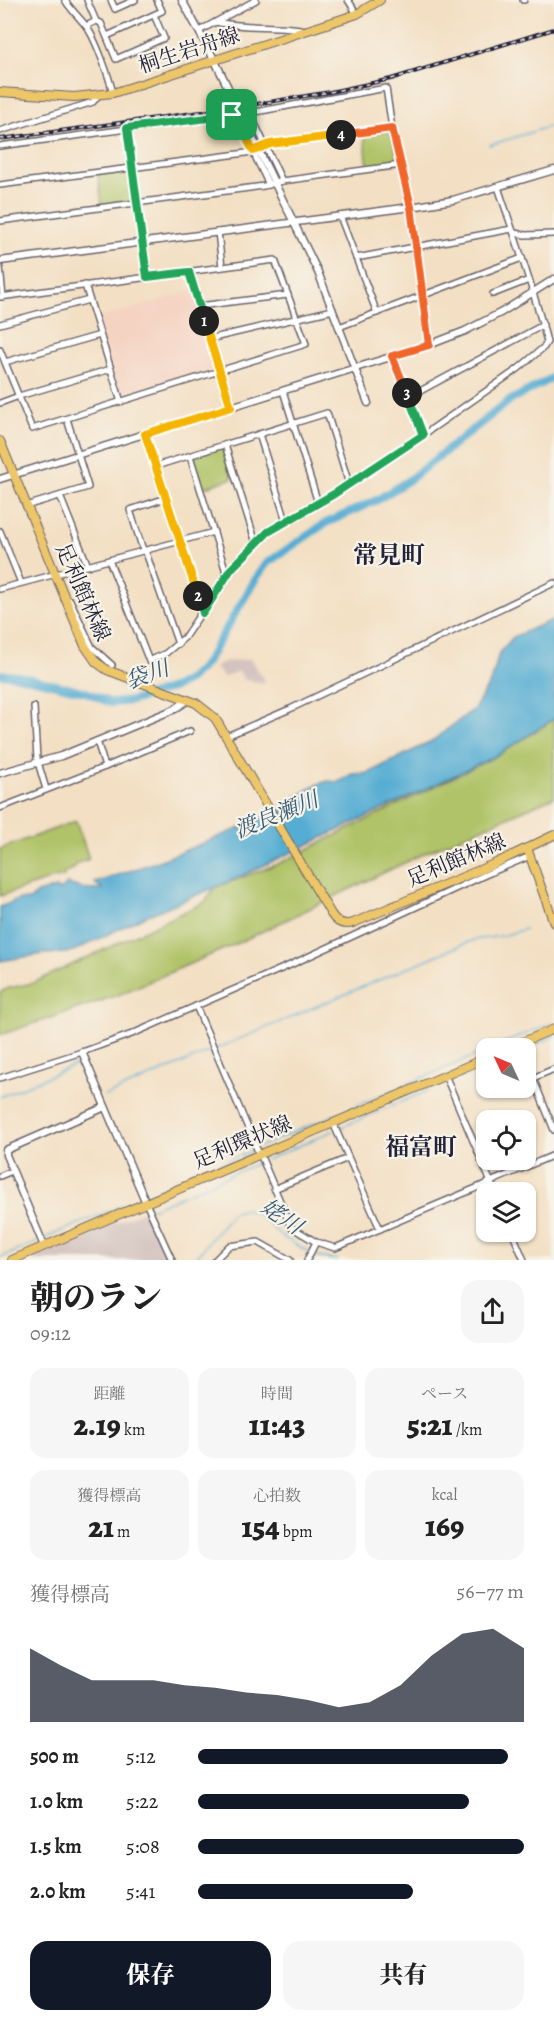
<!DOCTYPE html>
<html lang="ja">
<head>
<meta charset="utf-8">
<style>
  body { margin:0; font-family:Alegreya,"Noto Serif JP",serif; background:#f6f6f6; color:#222; height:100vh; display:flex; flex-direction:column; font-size:22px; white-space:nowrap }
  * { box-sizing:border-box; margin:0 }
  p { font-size:20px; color:#767676 }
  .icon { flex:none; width:33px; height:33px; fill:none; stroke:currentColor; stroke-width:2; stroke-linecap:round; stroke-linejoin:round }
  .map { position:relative; height:1260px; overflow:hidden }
  .drawer { display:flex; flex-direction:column; background:#fff; flex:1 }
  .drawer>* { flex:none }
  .needle { width:39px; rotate:314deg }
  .fabs { position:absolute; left:476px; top:1038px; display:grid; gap:12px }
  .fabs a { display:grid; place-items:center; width:60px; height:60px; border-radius:12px; background:#fff; box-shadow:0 2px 4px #0004; font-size:30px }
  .pin { position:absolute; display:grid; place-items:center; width:51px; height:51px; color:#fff; margin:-26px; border-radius:12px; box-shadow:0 3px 9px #0006 }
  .km { position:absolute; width:30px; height:30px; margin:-15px; border-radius:50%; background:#222; color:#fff; font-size:16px; line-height:30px; text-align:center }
  .round { display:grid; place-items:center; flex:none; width:63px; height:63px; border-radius:18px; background:#f6f6f6 }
  .overview { display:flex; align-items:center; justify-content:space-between; height:102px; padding:0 30px }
  h1 { font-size:33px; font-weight:800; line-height:45px }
  .figures { display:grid; grid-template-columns:repeat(3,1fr); gap:9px; height:102px; padding:6px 30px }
  .figures div { display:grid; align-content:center; border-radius:15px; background:#f6f6f6; text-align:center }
  .figures b { font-size:30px; font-weight:800 }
  .figures small { font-size:16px; font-weight:400 }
  .figures p { font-size:16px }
  .chart { height:168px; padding:12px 30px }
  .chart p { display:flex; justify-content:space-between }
  .chart svg { width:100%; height:108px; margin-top:6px; fill:#111827; opacity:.7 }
  .action { display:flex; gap:12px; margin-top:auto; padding:12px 30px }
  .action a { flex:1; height:69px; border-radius:18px; background:#111827; color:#fff; font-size:24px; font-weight:800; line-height:69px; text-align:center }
  .action a+a { background:#f6f6f6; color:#222 }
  ul { padding:0 30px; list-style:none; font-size:20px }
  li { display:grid; grid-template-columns:96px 72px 1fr; align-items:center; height:45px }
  li i { height:15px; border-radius:8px; background:#111827 }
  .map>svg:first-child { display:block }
</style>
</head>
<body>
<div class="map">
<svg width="554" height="1260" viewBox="0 0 554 1260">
  <rect width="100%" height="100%" fill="#f7f3e8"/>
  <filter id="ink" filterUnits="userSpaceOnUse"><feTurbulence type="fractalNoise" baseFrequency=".0167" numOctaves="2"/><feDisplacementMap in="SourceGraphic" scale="12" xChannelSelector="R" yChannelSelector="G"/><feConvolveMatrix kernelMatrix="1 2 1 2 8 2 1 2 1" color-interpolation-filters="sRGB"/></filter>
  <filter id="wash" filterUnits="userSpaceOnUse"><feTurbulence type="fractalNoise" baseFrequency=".008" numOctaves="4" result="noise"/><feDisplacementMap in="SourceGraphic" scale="24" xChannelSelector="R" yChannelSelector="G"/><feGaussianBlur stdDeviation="1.35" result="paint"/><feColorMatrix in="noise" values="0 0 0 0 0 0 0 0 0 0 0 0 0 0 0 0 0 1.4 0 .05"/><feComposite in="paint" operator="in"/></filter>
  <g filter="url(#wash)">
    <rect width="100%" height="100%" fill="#f3dfc3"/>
    <path fill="#f5d3c2" d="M192,291L216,368L214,370L124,398L121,397L97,319Z"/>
    <g fill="#d1c0bd">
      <path d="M250,659L266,683L244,680L239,671L224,677L214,667L223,662Z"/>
      <path d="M146,1210L167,1260H28Z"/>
    </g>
    <g fill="#b0c367" stroke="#697251" stroke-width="1.5">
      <path d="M390,131L399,160L397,163L368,167L364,134Z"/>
      <path d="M128,170L131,173L134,198L132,201L102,205L98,174Z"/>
      <path d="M219,448L224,450L233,478L203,488L194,460L196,456Z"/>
      <path d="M554,719V797L429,851L238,943L118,995L0,1035V992L9,988L33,983L205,902L214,888L278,864L498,755Z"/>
      <path d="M76,821L89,859L76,864L75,868L64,873V877H58L0,896V849Z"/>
    </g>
    <path fill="#56add3" stroke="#3c6887" stroke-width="1.5" d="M554,619V719L498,755L233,880L143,917L80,948L68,953L43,954L0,961V907L20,899L30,900L37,893L56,888L57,890L62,889L67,884L90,890L102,889L95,883L161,860L238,829L279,810L296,797L318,784L328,781L338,782L352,774L368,773L432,741L475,708L492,679L499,653L513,637Z"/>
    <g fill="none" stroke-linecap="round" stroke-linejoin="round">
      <g stroke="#56add3" stroke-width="1.5">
        <path d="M490,145L554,125"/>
        <path d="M491,1048L550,1024"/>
        <path d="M525,1049L554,1036"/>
        <path d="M451,1081L486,1066"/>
        <path d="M105,1096L473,940L502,936L525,929"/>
        <path d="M0,1097L83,1062"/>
        <path d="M337,1129L446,1083"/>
        <path d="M259,1147L486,1051"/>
        <path d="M266,1160L333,1131"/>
        <path d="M147,1195L253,1150"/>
        <path d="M151,1209L260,1162"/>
        <path d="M45,1238L138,1199"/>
        <path d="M164,1250L169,1260"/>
        <path d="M313,1254L322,1258L338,1260"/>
        <path d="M0,1258L37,1242"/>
        <path d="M194,1260L232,1213L245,1209L256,1213L283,1237L309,1252"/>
      </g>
      <path stroke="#56add3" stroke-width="8" d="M0,674L18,676L86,692L111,703L132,701L175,687L190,679L206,663L255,580L267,563L326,523L377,500L409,480L509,401L554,377"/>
    </g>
  </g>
  <g filter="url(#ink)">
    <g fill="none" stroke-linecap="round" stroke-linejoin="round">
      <g stroke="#6b646b" stroke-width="8">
        <g id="minor">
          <path d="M65,0C71,10 79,17 86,26C96,39 109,77 113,93"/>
          <path d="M87,0L96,21"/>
          <path d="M111,0L115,9L135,0"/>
          <path d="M348,0L357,14"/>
          <path d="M523,0H524"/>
          <path d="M216,22C246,29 277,24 307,30"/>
          <path d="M86,26L96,21L101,23L116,59L164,38L154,15"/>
          <path d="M199,31L256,0"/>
          <path d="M107,36L162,11L157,0"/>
          <path d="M127,128L147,277"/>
          <path d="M0,131L93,102L98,96"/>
          <path d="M0,146L232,115L236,117L269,185"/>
          <path d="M282,181L250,113L386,88L392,128L411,207L429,345"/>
          <path d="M0,185L246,153L270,144L392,128"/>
          <path d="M340,216L377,313"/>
          <path d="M0,221L264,186L282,181L401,165"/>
          <path d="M218,232L222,267"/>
          <path d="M515,233L525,235L554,234"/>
          <path d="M356,258L512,229"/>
          <path d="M0,267L3,297"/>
          <path d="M189,272L231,407"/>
          <path d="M85,285L121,402"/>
          <path d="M493,294L529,280"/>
          <path d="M0,297L275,260L306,344L32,429L0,350"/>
          <path d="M199,306L288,295"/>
          <path d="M0,324L89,300"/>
          <path d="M339,327L522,258"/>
          <path d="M209,339L333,310"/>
          <path d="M392,356L423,435"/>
          <path d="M5,362L100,335"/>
          <path d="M283,391L318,503"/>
          <path d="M409,397L543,325"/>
          <path d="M0,403L19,396L111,369"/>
          <path d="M145,434L203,613"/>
          <path d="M259,434L286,521"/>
          <path d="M225,445L256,543"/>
          <path d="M190,456L227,575"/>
          <path d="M156,466L327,413L349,484"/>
          <path d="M60,496L88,566"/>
          <path d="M26,506L88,487L67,419"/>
          <path d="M0,531L21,583"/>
          <path d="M143,550L130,510L166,498"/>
          <path d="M145,550L178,644"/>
          <path d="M109,560L149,661L166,653L184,638L231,569L268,532L334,494L423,435L518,369L544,347L547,342C534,289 515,238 498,187"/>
          <path d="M0,589L214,532"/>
          <path d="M64,599L70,600L92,647L112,665"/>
          <path d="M34,707L37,759L46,789"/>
          <path d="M227,736L290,709L554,583"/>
          <path d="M97,741L105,767"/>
          <path d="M0,808L105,767L190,731"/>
          <path d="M196,1006L259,1154"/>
          <path d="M554,1069L533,1078L554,1130"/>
          <path d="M445,1075L495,1192"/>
          <path d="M0,1078L85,1051L132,1034L288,966L485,875L530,856"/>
          <path d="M333,1123L380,1229"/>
          <path d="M260,1154L291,1227L316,1242L335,1248L554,1155"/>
          <path d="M0,1176L12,1171"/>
          <path d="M274,1189L348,1158"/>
          <path d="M146,1203L172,1260"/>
          <path d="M512,1232L524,1260"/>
          <path d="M215,1260L229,1246L258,1242L290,1260"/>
          <path d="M307,1260L316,1242"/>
        </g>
      </g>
      <g stroke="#6b646b" stroke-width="9">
        <g id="tertiary">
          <path d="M182,0L215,61L318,272L368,403"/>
          <path d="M0,261L411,207L453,200L554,170"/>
          <path d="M0,479L429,345L465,331L502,312L554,279"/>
          <path d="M0,773L61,756L175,709L188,700"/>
          <path d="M82,1052L146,1203"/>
          <path d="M44,1246L6,1155V1150L105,1107"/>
        </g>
      </g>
      <g stroke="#6b646b" stroke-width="10">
        <g id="primary">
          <path d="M0,92L74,97L113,93L345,18L357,14L380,0"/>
          <path d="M0,441L85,646L96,662L107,670L196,703L215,718L331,914C336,922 343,926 353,923L496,863L554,835"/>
          <path d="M527,848L554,923"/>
          <path d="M508,1048L554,1029"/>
          <path d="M12,1260L486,1058"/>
        </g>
      </g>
      <use href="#minor" stroke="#fff" stroke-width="5"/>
      <use href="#tertiary" stroke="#fff" stroke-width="6"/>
      <use href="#primary" stroke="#ecc669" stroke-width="8"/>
      <g stroke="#22223b" stroke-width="4">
        <path id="rail" d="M0,139L238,107L330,92L391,79L554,29"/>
      </g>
      <use href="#rail" stroke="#f7f3e8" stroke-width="1.5" stroke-dasharray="4.5" stroke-linecap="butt"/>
    </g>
  </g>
  <g fill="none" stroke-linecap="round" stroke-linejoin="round" filter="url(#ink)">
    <g stroke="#fff" stroke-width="12">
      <path id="split-1" d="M204,321L189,272L147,277L127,128L232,115"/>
    </g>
    <g stroke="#fff" stroke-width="12">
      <path id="split-2" d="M198,596L145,434L231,407L204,321"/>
    </g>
    <g stroke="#fff" stroke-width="12">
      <path id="split-3" d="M198,596L203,613L231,569L268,532L334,494L423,435L407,393"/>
    </g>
    <g stroke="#fff" stroke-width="12">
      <path id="split-4" d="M341,135L392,128L411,207L429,345L392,356L407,393"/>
    </g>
    <g stroke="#fff" stroke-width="12">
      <path id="split-5" d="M232,115L236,117L253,151L270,144L341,135"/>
    </g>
    <use href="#split-1" stroke="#22a559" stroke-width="8"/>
    <use href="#split-2" stroke="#f5b400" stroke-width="8"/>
    <use href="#split-3" stroke="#22a559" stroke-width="8"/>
    <use href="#split-4" stroke="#f0652b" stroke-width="8"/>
    <use href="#split-5" stroke="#f5b400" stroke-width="8"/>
  </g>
  <g text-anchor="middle" stroke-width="4.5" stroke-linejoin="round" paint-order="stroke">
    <g font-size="21" fill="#22223b" stroke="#f7f3e8">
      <text transform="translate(189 50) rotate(-18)" y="7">桐生岩舟線</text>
      <text transform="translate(83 592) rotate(66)" y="7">足利館林線</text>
      <text transform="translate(456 860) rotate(-23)" y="7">足利館林線</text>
      <text transform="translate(242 1142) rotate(-23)" y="7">足利環状線</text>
    </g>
    <g font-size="22" font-style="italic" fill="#375a78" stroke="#f7f3e8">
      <text transform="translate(147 674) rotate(-20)" y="8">袋川</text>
      <text transform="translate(276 814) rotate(-22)" y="8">渡良瀬川</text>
      <text transform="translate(282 1216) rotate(34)" y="8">姥川</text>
    </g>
    <g font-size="24" font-weight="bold" fill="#22223b" stroke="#f7f3e8">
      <text x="389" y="563">常見町</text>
      <text x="421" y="1155">福富町</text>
    </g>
  </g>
</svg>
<div class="fabs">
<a><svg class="needle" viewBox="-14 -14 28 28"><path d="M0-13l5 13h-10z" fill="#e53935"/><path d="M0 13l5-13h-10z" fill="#767676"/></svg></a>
<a><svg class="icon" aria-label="locate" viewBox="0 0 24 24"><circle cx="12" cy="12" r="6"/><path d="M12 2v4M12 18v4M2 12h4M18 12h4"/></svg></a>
<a><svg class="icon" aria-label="layers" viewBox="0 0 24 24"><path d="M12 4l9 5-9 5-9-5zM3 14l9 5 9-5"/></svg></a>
</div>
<div class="pin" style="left:232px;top:115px;background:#1e9e55"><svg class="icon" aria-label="arrive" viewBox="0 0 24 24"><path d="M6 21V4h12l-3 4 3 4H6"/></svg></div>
<b class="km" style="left:204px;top:321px">1</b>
<b class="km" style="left:198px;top:596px">2</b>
<b class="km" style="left:407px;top:393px">3</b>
<b class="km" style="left:341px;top:135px">4</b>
</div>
<section class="drawer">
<div class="overview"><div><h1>朝のラン</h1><p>09:12</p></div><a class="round"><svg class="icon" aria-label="share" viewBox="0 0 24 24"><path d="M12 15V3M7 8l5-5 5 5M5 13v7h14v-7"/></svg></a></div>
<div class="figures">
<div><p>距離</p><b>2.19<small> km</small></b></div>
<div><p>時間</p><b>11:43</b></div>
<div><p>ペース</p><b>5:21<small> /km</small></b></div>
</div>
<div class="figures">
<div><p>獲得標高</p><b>21<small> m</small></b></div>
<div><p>心拍数</p><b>154<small> bpm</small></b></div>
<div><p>kcal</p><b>169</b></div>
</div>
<div class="chart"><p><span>獲得標高</span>56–77 m</p>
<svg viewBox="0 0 160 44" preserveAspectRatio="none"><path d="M0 44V14L10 21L20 27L30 27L40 27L50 29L60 30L70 32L80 33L90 35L100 38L110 36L120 29L130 17L140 8L150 6L160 14V44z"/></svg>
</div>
<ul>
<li><b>500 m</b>5:12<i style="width:95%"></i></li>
<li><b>1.0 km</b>5:22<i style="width:83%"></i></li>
<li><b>1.5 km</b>5:08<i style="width:100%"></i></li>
<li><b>2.0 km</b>5:41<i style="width:66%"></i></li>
</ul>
<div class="action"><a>保存</a><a>共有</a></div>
</section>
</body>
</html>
